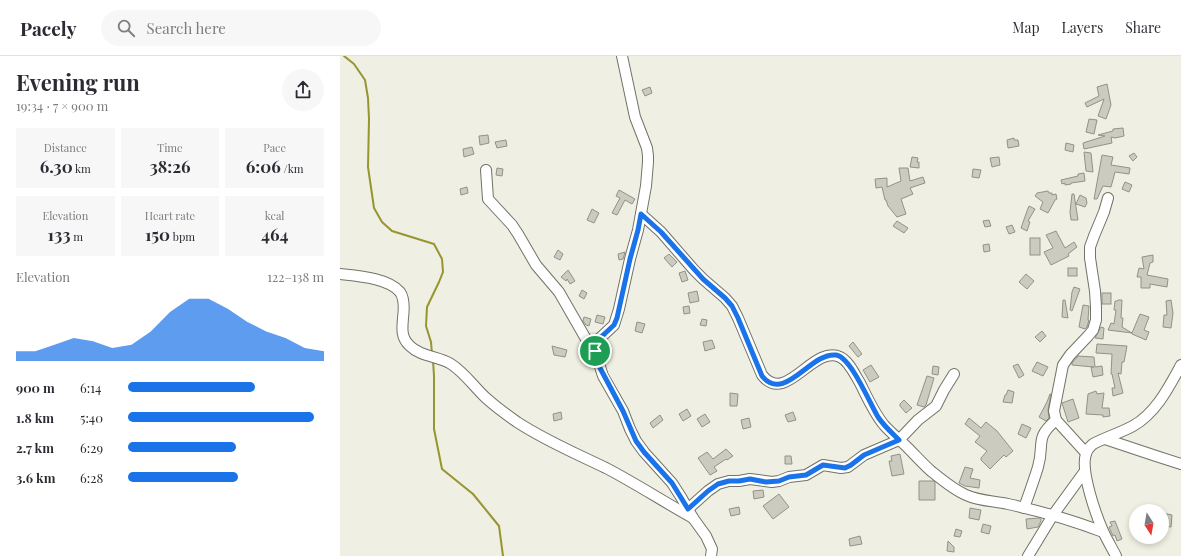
<!DOCTYPE html>
<html lang="en">
<head>
<meta charset="utf-8">
<style>
  body { margin:0; font-family:"Playfair Display",serif; background:#f7f7f7; color:#2b2b33; height:100vh; display:flex; flex-direction:column; font-size:15px; white-space:nowrap }
  * { box-sizing:border-box; margin:0 }
  p { font-size:13px; color:#7c7c81 }
  .icon { flex:none; width:22px; height:22px; fill:none; stroke:currentColor; stroke-width:2; stroke-linecap:round; stroke-linejoin:round }
  .map { position:relative; flex:1; overflow:hidden }
  .drawer { display:flex; flex-direction:column; background:#fff; width:340px }
  .drawer>* { flex:none }
  .needle { width:26px; rotate:169deg }
  .buttons { position:absolute; left:789px; top:448px; display:grid; gap:8px }
  .buttons a { display:grid; place-items:center; width:40px; height:40px; border-radius:50%; background:#fff; box-shadow:0 2px 6px #0003; font-size:20px }
  .pin { position:absolute; display:grid; place-items:center; width:34px; height:34px; color:#fff; margin:-17px; border:2px solid #fff; border-radius:50%; box-shadow:0 1px 4px #0007 }
  .round { display:grid; place-items:center; flex:none; width:42px; height:42px; border-radius:21px; background:#f7f7f7 }
  .headline { display:flex; align-items:center; justify-content:space-between; height:68px; padding:0 16px }
  h1 { font-size:22px; font-weight:700; line-height:30px }
  .figures { display:grid; grid-template-columns:repeat(3,1fr); gap:6px; height:68px; padding:4px 16px }
  .figures div { display:grid; align-content:center; border-radius:0px; background:#f7f7f7; text-align:center }
  .figures b { font-size:17px; font-weight:700 }
  .figures small { font-size:11px; font-weight:400 }
  .figures p { font-size:11px }
  .chart { height:112px; padding:8px 16px }
  .chart p { display:flex; justify-content:space-between }
  .chart svg { width:100%; height:72px; margin-top:4px; fill:#1a73e8; opacity:.7 }
  ul { padding:0 16px; list-style:none; font-size:13px }
  li { display:grid; grid-template-columns:64px 48px 1fr; align-items:center; height:30px }
  li i { height:10px; border-radius:5px; background:#1a73e8 }
  header { display:flex; align-items:center; gap:24px; box-sizing:border-box; height:56px; padding:0 20px; background:#fff; border-bottom:1px solid #e1e1e2 }
  header strong { font-size:19px }
  nav { display:flex; gap:22px; margin-inline-start:auto; font-size:14px }
  .search { width:280px; height:36px; background:#f7f7f7; display:flex; align-items:center; gap:10px; box-sizing:border-box; padding:0 14px; border-radius:22px; color:#7c7c81; font-size:15px }
  main { display:flex; flex:1; min-height:0 }
  .map>svg:first-child { display:block }
</style>
</head>
<body>
<header>
<strong>Pacely</strong>
<div class="search"><svg class="icon" aria-label="search" viewBox="0 0 24 24"><circle cx="10" cy="10" r="6"/><path d="M15 15l6 6"/></svg>Search here</div>
<nav><a>Map</a><a>Layers</a><a>Share</a></nav>
</header>
<main>
<section class="drawer">
<div class="headline"><div><h1>Evening run</h1><p>19:34 · 7 × 900 m</p></div><a class="round"><svg class="icon" aria-label="share" viewBox="0 0 24 24"><path d="M12 15V3M7 8l5-5 5 5M5 13v7h14v-7"/></svg></a></div>
<div class="figures">
<div><p>Distance</p><b>6.30<small> km</small></b></div>
<div><p>Time</p><b>38:26</b></div>
<div><p>Pace</p><b>6:06<small> /km</small></b></div>
</div>
<div class="figures">
<div><p>Elevation</p><b>133<small> m</small></b></div>
<div><p>Heart rate</p><b>150<small> bpm</small></b></div>
<div><p>kcal</p><b>464</b></div>
</div>
<div class="chart"><p><span>Elevation</span>122–138 m</p>
<svg viewBox="0 0 160 44" preserveAspectRatio="none"><path d="M0 44V38L10 38L20 34L30 30L40 32L50 36L60 34L70 26L80 14L90 6L100 6L110 12L120 20L130 26L140 30L150 36L160 38V44z"/></svg>
</div>
<ul>
<li><b>900 m</b>6:14<i style="width:65%"></i></li>
<li><b>1.8 km</b>5:40<i style="width:95%"></i></li>
<li><b>2.7 km</b>6:29<i style="width:55%"></i></li>
<li><b>3.6 km</b>6:28<i style="width:56%"></i></li>
</ul>
</section>
<div class="map">
<svg width="841" height="500" viewBox="0 0 841 500">
  <rect width="100%" height="100%" fill="#efefe3"/>
  <g fill="none" stroke-linecap="round" stroke-linejoin="round">
    <g stroke="#96952f" stroke-width="2">
      <path d="M4,0L14,8L25,24L28,42L29,63L28,111L34,152L42,166L52,175L94,188L102,203L103,216L99,226L87,251L86,270L91,286L92,298"/>
      <path d="M93,304L94,320V373L102,413L133,438L159,470L163,500"/>
    </g>
  </g>
  <g fill="#cbcbc0" stroke="#929388">
    <path d="M767,28L771,49L766,63L758,60L764,43L747,51L745,47L759,40L757,31Z"/>
    <path d="M310,31L312,37L305,40L302,34Z"/>
    <path d="M749,63L757,64L754,78L746,76Z"/>
    <path d="M783,72L784,80L775,82L771,81L772,87L744,93L743,87L765,80L758,79L773,75V73Z"/>
    <path d="M148,79L149,87L140,89L139,80Z"/>
    <path d="M674,82V84H678L679,90L668,92L667,84Z"/>
    <path d="M166,84L167,90L157,92L155,86Z"/>
    <path d="M726,87L734,89L733,96L725,94Z"/>
    <path d="M132,91L134,98L124,101L123,93Z"/>
    <path d="M744,96L751,97L753,116L746,115Z"/>
    <path d="M794,97L797,101L793,105L789,100Z"/>
    <path d="M762,99L773,101L771,109L790,112L789,118L775,116L771,131L763,130L757,143H754Z"/>
    <path d="M572,101L578,102L577,106H579V112L570,111Z"/>
    <path d="M659,101L660,109L652,111L650,102Z"/>
    <path d="M157,112L163,113L162,120L156,119Z"/>
    <path d="M559,112H568L570,125L583,121L585,127L570,132L573,138L561,143L566,158L557,161L548,150L546,144H545L542,131L536,132L535,123L547,122V131L561,125Z"/>
    <path d="M633,113L641,114L639,122L632,121Z"/>
    <path d="M744,117L745,125L731,127V128L725,129V127L722,128L721,124L738,120V118Z"/>
    <path d="M785,126L792,129L789,136L782,133Z"/>
    <path d="M127,131L128,137L121,139L120,133Z"/>
    <path d="M279,134L295,143L292,148L285,144L277,159L272,157L280,142L276,140Z"/>
    <path d="M708,135L709,137H712V139L716,138L717,143L715,144L708,157L700,153L703,146L695,140L697,137Z"/>
    <path d="M732,138H734L738,164H731L730,156Z"/>
    <path d="M740,139L746,142L747,147L745,151L736,148Z"/>
    <path d="M689,150L695,153L688,165L690,166L687,175L681,172L687,155Z"/>
    <path d="M252,153L259,157L254,167L247,164Z"/>
    <path d="M649,164L651,170L645,171L643,165Z"/>
    <path d="M557,165L568,172L564,177L553,170Z"/>
    <path d="M672,169L675,176L669,178L666,171Z"/>
    <path d="M716,175L725,192L734,186L737,191L728,198L729,200L711,209L704,196L713,192L706,179Z"/>
    <rect x="690" y="182" width="10" height="17"/>
    <path d="M649,188L650,195L644,196L643,189Z"/>
    <path d="M218,194L223,198L220,204L214,201Z"/>
    <path d="M285,196L283,203L279,204L278,198Z"/>
    <path d="M329,198L337,206L332,211L324,202Z"/>
    <path d="M813,199V206L810,207L807,219L828,223L827,231L810,228V232H801V221H797L799,212L804,213L802,201Z"/>
    <rect x="728" y="212" width="9" height="8"/>
    <path d="M228,214L235,225L230,228L227,223L226,225L221,221Z"/>
    <path d="M345,215L348,224L342,226L339,217Z"/>
    <path d="M686,218L694,225L687,233L679,226Z"/>
    <path d="M734,231L740,233L732,255L730,254L732,236Z"/>
    <path d="M242,234L247,237L244,243L239,240Z"/>
    <path d="M357,235L359,245L350,247L348,237Z"/>
    <rect x="762" y="237" width="9" height="11"/>
    <path d="M723,244H725L728,262L722,261Z"/>
    <path d="M778,244H782L781,262H783L782,271L792,277L800,258L809,261L804,274L809,276L806,284L792,278V277L768,274L771,267L774,268L776,254H774L775,245H777Z"/>
    <path d="M831,244L833,257L831,272L823,271L824,259H827L826,245Z"/>
    <path d="M743,249L749,250L748,264H749L747,271L745,273L739,271Z"/>
    <path d="M349,250L350,257L344,258L343,251Z"/>
    <path d="M257,259L265,261L263,268L255,266Z"/>
    <path d="M244,261L251,263L249,270L246,269L243,265Z"/>
    <path d="M362,263L367,264L366,270L360,269Z"/>
    <path d="M297,266L305,268L302,277L295,275Z"/>
    <path d="M761,271L764,272L763,283L755,282Z"/>
    <path d="M702,275L706,280L700,286L695,281Z"/>
    <path d="M372,284L375,292L365,295L363,286Z"/>
    <path d="M513,286L522,298L518,301L509,290Z"/>
    <path d="M757,288L787,290L784,306H782L781,318L778,317L783,337L773,340L772,332H775L772,318H771L772,298L756,297Z"/>
    <path d="M212,290L227,294L225,301L214,299Z"/>
    <path d="M738,300L754,301L755,311L762,310L763,319L753,321L751,311H754L732,309V307Z"/>
    <path d="M697,306L708,311L703,320L692,315Z"/>
    <path d="M678,308L684,319L679,322L673,310Z"/>
    <path d="M531,309L539,321L530,326L523,314Z"/>
    <path d="M593,310L599,311L598,319L592,318Z"/>
    <path d="M587,320L594,322L586,349L584,351L577,349Z"/>
    <path d="M668,334L674,336L672,347L663,346L665,339H666Z"/>
    <path d="M756,335L757,338L764,337L762,352H769L770,360L763,361V359L746,358L748,338Z"/>
    <path d="M390,337L398,338L397,350H390Z"/>
    <path d="M710,338H711L708,354L709,362L706,365L699,361L707,346Z"/>
    <path d="M733,343L739,362L728,366L722,347Z"/>
    <path d="M564,344L572,352L566,357L560,350V348Z"/>
    <path d="M347,353L351,360L343,365L339,358Z"/>
    <path d="M221,356L222,363L214,365L213,358Z"/>
    <path d="M453,356L456,364L448,366L445,359Z"/>
    <path d="M365,358L370,366L362,371L357,363Z"/>
    <path d="M320,359L323,364L313,372L310,367Z"/>
    <path d="M409,362L411,371L403,373L401,364Z"/>
    <path d="M629,362L641,372L646,366L657,375L673,395L666,401L664,399L650,413L641,404V402L647,395L635,386L640,380L625,368Z"/>
    <path d="M682,368L691,372L686,382L678,378Z"/>
    <path d="M386,393L393,400L387,404L386,403L374,411L377,415L370,419L358,402L367,396L373,403Z"/>
    <path d="M560,398L564,418L552,420L549,405H552L551,400Z"/>
    <path d="M445,400H451L452,408H445Z"/>
    <path d="M625,411L633,413L630,422L640,424L639,432L625,430L619,427Z"/>
    <path d="M579,425H594L595,427V444H579Z"/>
    <path d="M423,434L424,441L414,443L413,435Z"/>
    <path d="M439,438L449,451L433,463L423,450Z"/>
    <path d="M399,451L400,458L391,460L389,453Z"/>
    <path d="M630,452L641,454L639,464L629,462Z"/>
    <path d="M822,457L832,459L831,471L822,470Z"/>
    <path d="M699,462L701,463V465L698,471L687,473L686,463Z"/>
    <path d="M775,465L782,483L777,485L775,479L773,480L769,471L772,470L770,466Z"/>
    <path d="M643,468L651,470L649,478L641,476Z"/>
    <path d="M616,473L622,475L620,481L614,480Z"/>
    <path d="M520,480L522,488L510,490L509,483Z"/>
    <path d="M608,485L614,491V496L607,495Z"/>
  </g>
  <g fill="none" stroke-linecap="round" stroke-linejoin="round">
    <g stroke="#727268" stroke-width="12">
      <g id="minor">
        <path d="M282,0L295,61L307,92L308,100V106L306,130L298,174L290,203L279,253L274,269L259,283L256,288L255,295L263,320L283,355L290,373L296,385L304,396L332,427L341,441L353,462L366,480L372,493L371,500"/>
        <path d="M146,114L148,143L172,169L178,178L196,209L219,236L246,283L255,295"/>
        <path d="M301,158L321,176L354,214L363,223L385,242L392,250L398,262L422,319C446,350 473,288 500,301C509,305 515,319 520,327C527,341 534,357 544,369C551,377 560,384 568,392C576,400 583,408 591,415C602,424 614,434 626,439C639,445 654,445 668,448C700,455 732,464 763,476"/>
        <path d="M0,218C18,220 48,222 60,236C65,243 64,254 63,262C62,273 61,282 70,290C81,301 98,300 111,308C125,317 134,331 146,342C155,350 167,359 177,366C206,385 235,397 266,412C295,427 324,446 353,462"/>
        <path d="M765,383L816,400L841,408"/>
        <path d="M746,397L716,364L714,355L723,309L730,299L748,280L753,274L756,264V251L755,235L750,202V191L754,180L764,156L768,142"/>
        <path d="M684,452C689,438 694,424 698,411C705,387 694,383 716,364"/>
        <path d="M348,453L368,435L378,428L389,425H399L410,423L432,426L439,425L449,421L466,419L483,409L501,412L508,411L524,399L559,384L578,364L596,350L604,334L614,318"/>
        <path d="M688,500L713,459L745,415"/>
        <path d="M776,500C772,492 767,484 763,475C756,459 740,414 746,398C747,393 750,391 753,388C766,381 780,377 793,370C816,357 829,331 841,309"/>
      </g>
    </g>
    <use href="#minor" stroke="#fff" stroke-width="10"/>
  </g>
  <g fill="none" stroke-linecap="round" stroke-linejoin="round">
    <g stroke="#fff" stroke-width="8">
      <path id="route" d="M301,158L321,176L363,223L385,242L392,250L398,262L422,320C445,348 470,296 496,299C511,301 530,348 538,361C544,370 552,377 559,384L524,399L511,409L505,412L483,409L466,419L449,421L439,425L426,426L410,423L399,425H389L378,428L368,435L348,453L332,427L304,396L296,385L283,355L260,312L255,295L256,288L259,283L274,269L277,262L290,203L298,174Z"/>
    </g>
    <use href="#route" stroke="#1a73e8" stroke-width="5"/>
  </g>
</svg>
<div class="buttons">
<a><svg class="needle" viewBox="-14 -14 28 28"><path d="M0-13l5 13h-10z" fill="#e53935"/><path d="M0 13l5-13h-10z" fill="#7c7c81"/></svg></a>
</div>
<div class="pin" style="left:255px;top:295px;background:#1e9e55"><svg class="icon" aria-label="arrive" viewBox="0 0 24 24"><path d="M6 21V4h12l-3 4 3 4H6"/></svg></div>
</div>
</main>
</body>
</html>
